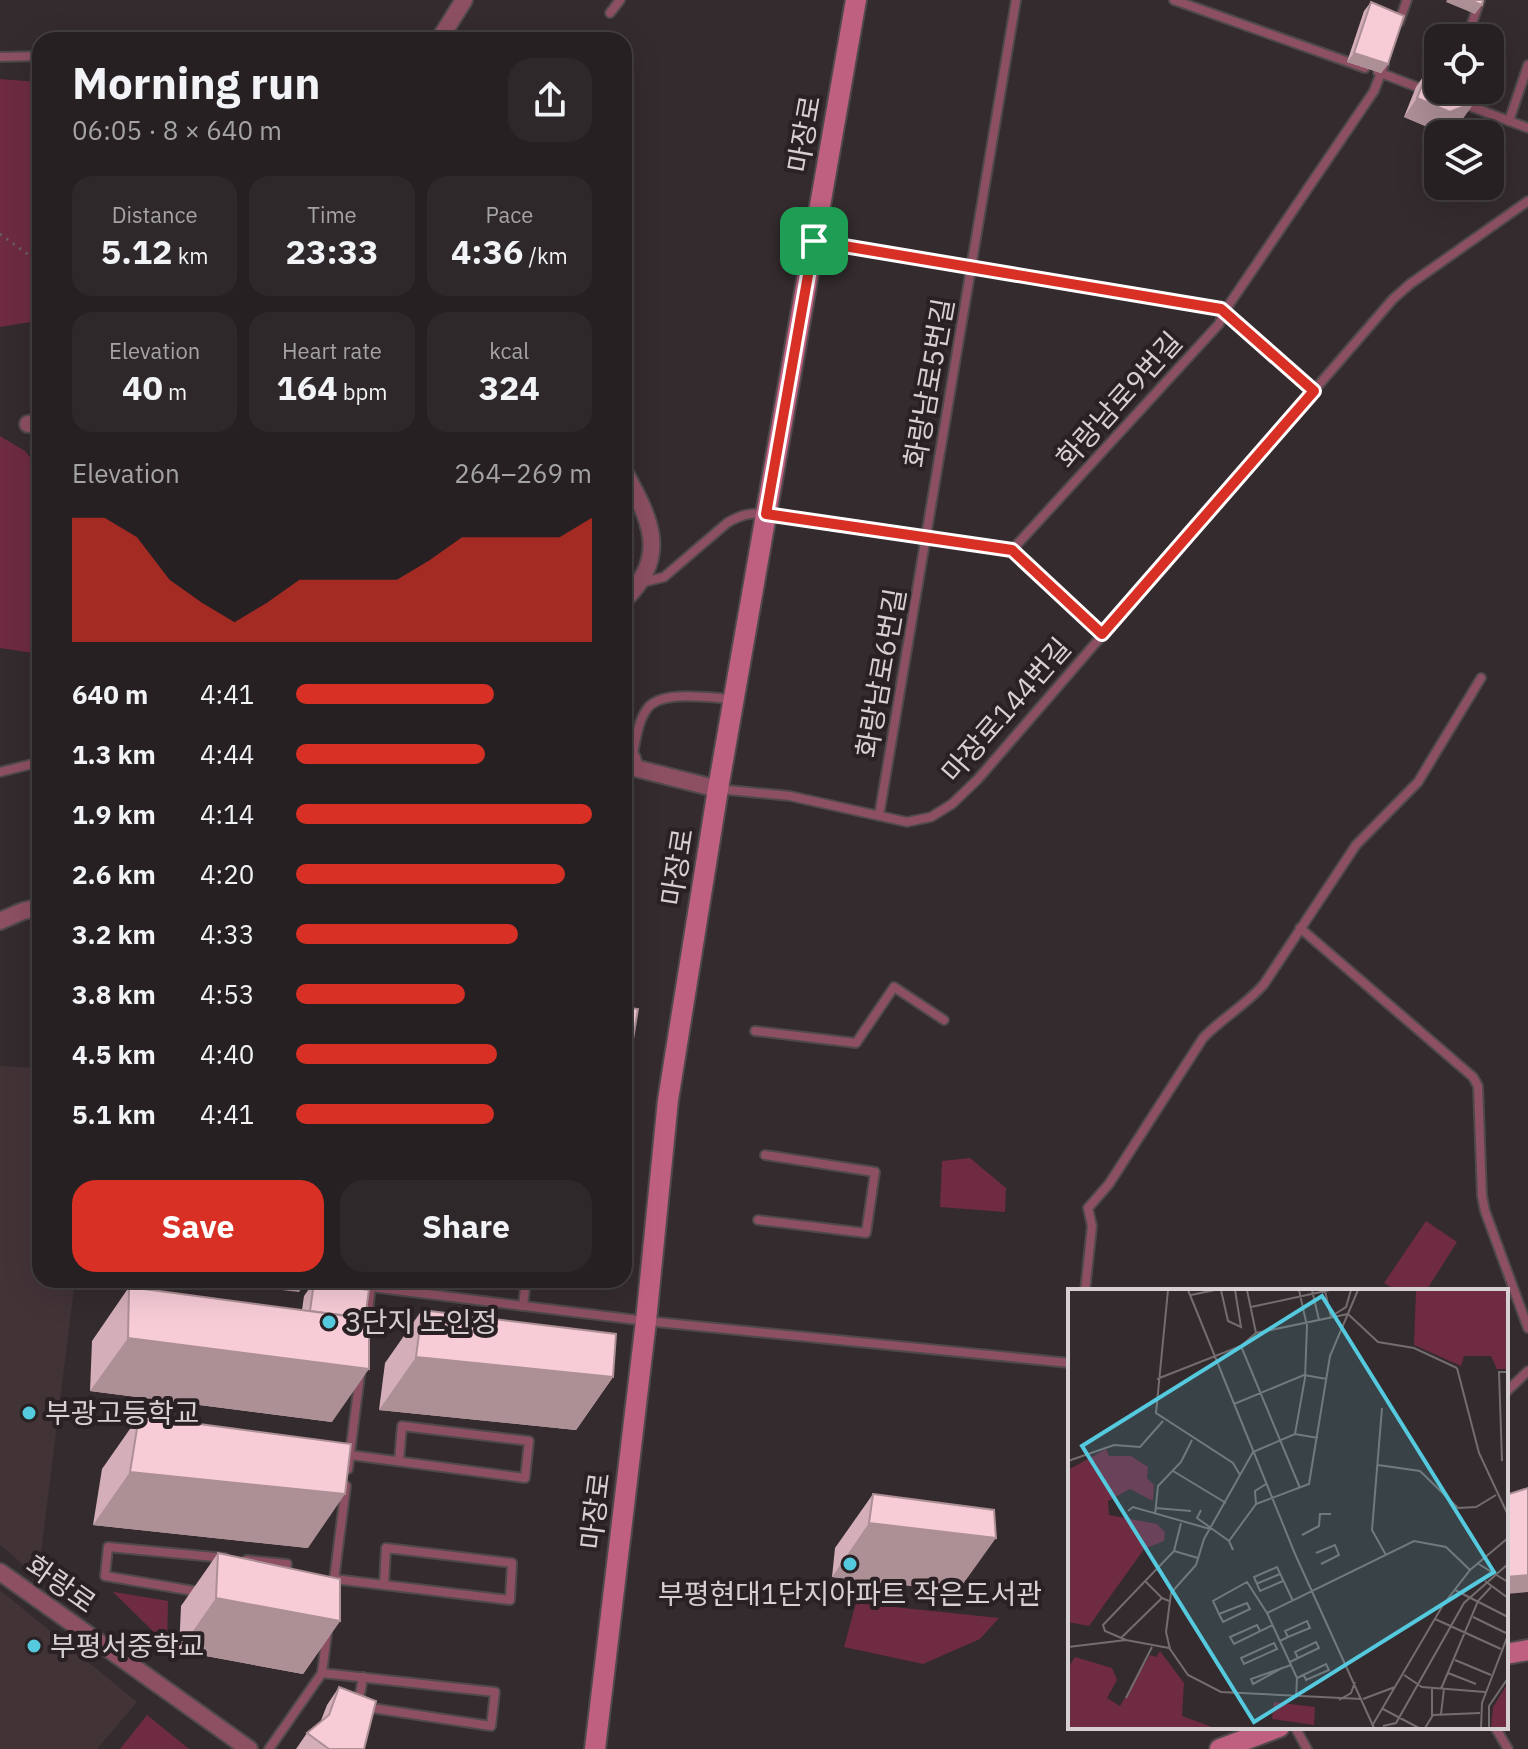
<!DOCTYPE html>
<html lang="en">
<head>
<meta charset="utf-8">
<style>
  body { margin:0; font-family:"IBM Plex Sans","Noto Sans KR",sans-serif; background:#2e282a; color:#f1f3f6; height:100vh; display:flex; flex-direction:column; font-size:30px; white-space:nowrap }
  * { box-sizing:border-box; margin:0 }
  p { font-size:26px; color:#a4a3a5 }
  .icon { flex:none; width:44px; height:44px; fill:none; stroke:currentColor; stroke-width:2; stroke-linecap:round; stroke-linejoin:round }
  .map { position:relative; flex:1; overflow:hidden }
  .drawer { position:absolute; left:32px; top:32px; width:600px; height:1256px; display:flex; flex-direction:column; background:#262022; border-radius:24px; box-shadow:0 8px 32px #0002,0 0 0 2px #423e40 }
  .drawer>* { flex:none }
  .fabs { position:absolute; left:1424px; top:24px; display:grid; gap:16px }
  .fabs a { display:grid; place-items:center; width:80px; height:80px; border-radius:16px; background:#262022; box-shadow:0 8px 32px #0002,0 0 0 2px #423e40; font-size:40px }
  .pin { position:absolute; display:grid; place-items:center; width:68px; height:68px; color:#fff; margin:-34px; border-radius:16px; box-shadow:0 4px 12px #0006 }
  .round { display:grid; place-items:center; flex:none; width:84px; height:84px; border-radius:24px; background:#2e282a }
  .summary { display:flex; align-items:center; justify-content:space-between; height:136px; padding:0 40px }
  h1 { font-size:44px; font-weight:700; line-height:60px }
  .stats { display:grid; grid-template-columns:repeat(3,1fr); gap:12px; height:136px; padding:8px 40px }
  .stats div { display:grid; align-content:center; border-radius:20px; background:#2e282a; text-align:center }
  .stats b { font-size:34px; font-weight:700 }
  .stats small { font-size:22px; font-weight:400 }
  .stats p { font-size:22px }
  .chart { height:224px; padding:16px 40px }
  .chart p { display:flex; justify-content:space-between }
  .chart svg { width:100%; height:144px; margin-top:8px; fill:#d93025; opacity:.7 }
  .button { display:flex; gap:16px; margin-top:auto; padding:16px 40px }
  .button a { flex:1; height:92px; border-radius:24px; background:#d93025; color:#fff; font-size:32px; font-weight:700; line-height:92px; text-align:center }
  .button a+a { background:#2e282a; color:#f1f3f6 }
  ul { padding:0 40px; list-style:none; font-size:26px }
  li { display:grid; grid-template-columns:128px 96px 1fr; align-items:center; height:60px }
  li i { height:20px; border-radius:10px; background:#d93025 }
  .map>svg:first-child { display:block }
</style>
</head>
<body>
<div class="map">
<svg width="1528" height="1749" viewBox="0 0 1528 1749">
  <rect width="100%" height="100%" fill="#332b2d"/>
  <g fill="#423337">
    <path d="M0,1066L40,1068V1280H75L38,1577L0,1545Z"/>
    <path d="M0,1590L137,1702L97,1749H0Z"/>
  </g>
  <g fill="#6e2b42">
    <path d="M0,79L40,82V335L30,322L0,327Z"/>
    <path d="M0,436L25,451L40,470V654L0,648Z"/>
    <path d="M970,1158L1006,1188L1005,1212L940,1207L942,1161Z"/>
    <path d="M1426,1221L1457,1242L1426,1291H1397L1384,1283Z"/>
    <path d="M114,1592L168,1601L167,1645L113,1592Z"/>
    <path d="M856,1603L999,1618L980,1639L923,1664L844,1647Z"/>
    <path d="M147,1715L189,1749H120Z"/>
  </g>
  <g fill="none" stroke-linecap="round" stroke-linejoin="round">
    <g stroke="#50494b" stroke-width="12">
      <g id="lane">
        <path d="M1174,0L1365,68"/>
        <path d="M610,13L620,0"/>
        <path d="M1399,22L1407,0"/>
        <path d="M1467,38L1480,0"/>
        <path d="M0,57L40,56"/>
        <path d="M1378,72L1425,90"/>
        <path d="M1464,104L1528,128"/>
        <path d="M1509,121L1528,65"/>
        <path d="M815,241L1221,309L1314,391"/>
        <path d="M1012,550L1219,324L1224,312L1374,91L1384,65"/>
        <path d="M640,583L664,577L727,523C740,515 751,512 766,514L1012,550L1102,634"/>
        <path d="M624,756L632,758C636,741 637,723 647,709C660,689 712,698 733,699"/>
        <path d="M0,772L40,762"/>
        <path d="M718,789L790,796L907,822L931,817L952,804L978,779L1393,299L1410,284L1528,201"/>
        <path d="M879,816L1016,0"/>
        <path d="M1300,928L1473,1077L1478,1086L1482,1196L1485,1211L1528,1328"/>
        <path d="M755,1031L856,1043L894,987L944,1020"/>
        <path d="M758,1220L866,1233L875,1172L765,1155"/>
        <path d="M1085,1291L1092,1226L1088,1208L1109,1184L1203,1038C1222,1018 1246,1005 1264,984L1356,845L1418,782L1481,678"/>
        <path d="M523,1306L526,1280"/>
        <path d="M366,1326L371,1287L646,1321L1070,1363"/>
        <path d="M1506,1392L1528,1371"/>
        <path d="M350,1455L525,1478L529,1441L402,1426L399,1461"/>
        <path d="M348,1469L360,1375"/>
        <path d="M247,1560L287,1564L285,1578"/>
        <path d="M334,1579L510,1600L512,1563L386,1548L384,1585"/>
        <path d="M333,1588L346,1486"/>
        <path d="M200,1592L105,1576L108,1547L225,1558"/>
        <path d="M322,1673L495,1692L491,1726L358,1706L363,1677"/>
        <path d="M1295,1727L1307,1749"/>
        <path d="M1495,1727L1508,1749"/>
        <path d="M269,1749L322,1673L327,1633"/>
      </g>
    </g>
    <g stroke="#50494b" stroke-width="20">
      <g id="street">
        <path d="M439,40L464,0"/>
        <path d="M28,424L40,423"/>
        <path d="M624,471C650,519 670,556 624,600"/>
        <path d="M632,758L635,768L718,789"/>
        <path d="M0,921L23,911L40,907"/>
        <path d="M0,1572L249,1749"/>
      </g>
    </g>
    <g stroke="#50494b" stroke-width="24">
      <g id="secondary">
        <path d="M1506,1654L1528,1650"/>
        <path d="M595,1749L646,1321L668,1100L718,789L856,0"/>
        <path d="M1220,1749L1279,1727"/>
      </g>
    </g>
    <path stroke="#696264" stroke-width="3" stroke-dasharray="2 6" stroke-linecap="butt" d="M0,234L29,255L40,267"/>
    <use href="#lane" stroke="#8c5062" stroke-width="8"/>
    <use href="#street" stroke="#8c5062" stroke-width="16"/>
    <use href="#secondary" stroke="#c06080" stroke-width="20"/>
  </g>
  <g fill="#d4afb9">
    <path d="M1371,2L1388,64L1381,73L1347,62L1364,11Z"/>
    <path d="M1429,68L1462,120L1437,131L1404,117L1416,87Z"/>
    <path d="M314,1282L332,1422L90,1391L92,1341L129,1287L302,1310L304,1296Z"/>
    <path d="M422,1310L613,1377L576,1430L379,1410L385,1363Z"/>
    <path d="M139,1416L308,1548L93,1525L102,1469Z"/>
    <path d="M873,1494L958,1591L832,1577L835,1548Z"/>
    <path d="M218,1553L340,1621L303,1674L179,1651L181,1606Z"/>
    <path d="M339,1687L364,1749H296L307,1733L320,1723L327,1705Z"/>
  </g>
  <g fill="#ad8f96">
    <path d="M1447,0H1470L1482,5L1475,14L1446,2Z"/>
    <path d="M1354,53L1388,64L1381,73L1347,62Z"/>
    <path d="M1417,98L1475,102L1462,120L1437,131L1404,117Z"/>
    <path d="M197,1280H307L299,1292Z"/>
    <path d="M128,1338L369,1369L332,1422L90,1391Z"/>
    <path d="M416,1357L613,1377L576,1430L379,1410Z"/>
    <path d="M130,1472L345,1494L308,1548L93,1525Z"/>
    <path d="M869,1523L996,1538L958,1591L832,1577Z"/>
    <path d="M1528,1575V1592L1506,1594V1577Z"/>
    <path d="M216,1598L340,1621L303,1674L179,1651Z"/>
  </g>
  <g fill="#f7ccd7" stroke="#ad8f96" stroke-width="2">
    <path d="M1470,0H1483L1482,5Z"/>
    <path d="M1371,2L1404,16L1388,64L1354,53Z"/>
    <path d="M1429,68L1438,71V90H1480L1475,102L1450,112L1417,98Z"/>
    <path d="M624,1007L638,1009L629,1064L624,1063Z"/>
    <path d="M314,1282L369,1290L365,1318L310,1311Z"/>
    <path d="M129,1287L369,1319V1369L128,1338Z"/>
    <path d="M422,1310L616,1334L613,1377L416,1357Z"/>
    <path d="M139,1416L351,1444L345,1494L130,1472Z"/>
    <path d="M1528,1488V1575L1506,1577V1495Z"/>
    <path d="M873,1494L994,1510L996,1538L869,1523Z"/>
    <path d="M218,1553L340,1579V1621L216,1598Z"/>
    <path d="M339,1687L376,1701L364,1749H329L307,1733L329,1715Z"/>
  </g>
  <g fill="none" stroke-linecap="round" stroke-linejoin="round">
    <g stroke="#fff" stroke-width="16">
      <path id="route" d="M814,241L1221,309L1314,391L1102,634L1012,550L766,514Z"/>
    </g>
    <use href="#route" stroke="#d93025" stroke-width="10"/>
  </g>
  <g fill="#55cade" stroke="#292123" stroke-width="3">
    <circle cx="329" cy="1322" r="8"/>
    <circle cx="29" cy="1413" r="8"/>
    <circle cx="850" cy="1564" r="8"/>
    <circle cx="34" cy="1646" r="8"/>
  </g>
  <g text-anchor="middle" stroke-width="8" stroke-linejoin="round" paint-order="stroke">
    <g font-size="28" fill="#d6d0d2" stroke="#292123">
      <text transform="translate(804 134) rotate(-80)" y="10">마장로</text>
      <text transform="translate(929 383) rotate(-80)" y="10">화랑남로5번길</text>
      <text transform="translate(1119 400) rotate(-48)" y="10">화랑남로9번길</text>
      <text transform="translate(881 673) rotate(-80)" y="10">화랑남로6번길</text>
      <text transform="translate(1006 710) rotate(-49)" y="10">마장로144번길</text>
      <text transform="translate(677 867) rotate(-81)" y="10">마장로</text>
      <text transform="translate(595 1511) rotate(-83)" y="10">마장로</text>
      <text transform="translate(61 1584) rotate(35)" y="10">화랑로</text>
    </g>
    <g font-size="28" fill="#d6d0d2" stroke="#292123" text-anchor="start">
      <text x="345" y="1332">3단지 노인정</text>
      <text x="45" y="1423">부광고등학교</text>
      <text x="850" y="1604" text-anchor="middle">부평현대1단지아파트 작은도서관</text>
      <text x="50" y="1656">부평서중학교</text>
    </g>
  </g>
  <g transform="translate(1068 1289)">
    <rect width="440" height="440" fill="#332b2d"/>
    <path d="M348,1H440V80H429L423,67H396L393,77L346,56ZM38,160L41,167H63L80,178L79,189L86,196L85,212L62,200L40,212L41,226L89,235L97,243L96,252L76,260L21,337L0,333V181ZM92,362L116,394L114,427L147,439H0V379L7,368L44,379L49,391L39,409L52,417L82,366L88,368ZM440,394V439H423L425,418ZM206,413L247,418L246,436L204,430Z" fill="#6e2b42"/>
    <path fill="none" stroke="#746d6f" stroke-width="2" d="M100,1L88,124L165,174L172,186L136,250L128,276L103,304L98,343L102,360L120,386L153,403L294,410M120,1L227,265L306,439M153,1L160,32L173,38L167,1M179,1L188,44M244,1L251,31M257,2L263,28M123,6L147,1M183,18L262,1M267,25L278,18L283,1M280,25L310,53L346,59L389,79M173,57L232,199M389,79L411,164L440,226M89,90L173,57L188,44L280,25M166,115L236,86L259,90M314,119L304,241L318,266M227,145L237,89L239,37L231,1M0,172L46,156L72,158L95,132M434,172L431,83H440M310,176L352,182L390,219L408,218L428,206M105,182L158,214M172,186L185,163L227,145L250,149M188,215L241,195L262,67L290,1M87,219L123,222M133,221L129,229L161,252M60,222L65,218L142,240M87,226L90,197L113,173L124,151M234,246L251,237L252,225H263M165,261L161,252L188,215L187,202L198,195M106,262L130,269M248,264L267,256L271,266L253,275M409,274L440,293M77,292L94,309M215,292L192,302L186,288L209,278L225,312M417,292L440,309M188,295L212,285M387,301L440,328M151,325L179,314L182,320L155,333L151,325L145,312L179,293L199,324M405,328L440,345M367,330L433,360M192,342L189,336L162,348L166,355L205,336M53,349L94,309L101,312M58,351L37,342L35,336L106,262L113,234M212,352L220,348L242,339L239,332L217,342L220,348M206,354L209,360L176,375L173,369ZM0,358L58,351L101,359M387,371L423,386M222,373L230,369L251,359L248,353L227,363L230,369M214,379L185,395L183,390L223,376M380,384L408,395M336,386L354,398L417,403M229,389L258,375L261,381L238,391L236,386M373,400L410,312L423,298M58,409L84,358M228,409L229,389L199,324L346,252L378,258L402,281M295,410L327,398M271,411L283,404L287,393M315,420L351,439M373,425L376,400M364,427V399M304,437L375,316L402,281L440,249M315,437L328,434L396,314L440,275M357,439L365,426L412,424M413,439L414,414L440,346M421,439V417L440,389"/>
    <path fill="#55cade" fill-opacity="0.15" stroke="#55cade" stroke-width="4" d="M254,7L426,283L186,433L14,157Z"/>
    <rect width="440" height="440" fill="none" stroke="#d6d0d2" stroke-width="4"/>
  </g>
</svg>
<div class="fabs">
<a><svg class="icon" aria-label="locate" viewBox="0 0 24 24"><circle cx="12" cy="12" r="6"/><path d="M12 2v4M12 18v4M2 12h4M18 12h4"/></svg></a>
<a><svg class="icon" aria-label="layers" viewBox="0 0 24 24"><path d="M12 4l9 5-9 5-9-5zM3 14l9 5 9-5"/></svg></a>
</div>
<div class="pin" style="left:814px;top:241px;background:#1e9e55"><svg class="icon" aria-label="arrive" viewBox="0 0 24 24"><path d="M6 21V4h12l-3 4 3 4H6"/></svg></div>
<section class="drawer">
<div class="summary"><div><h1>Morning run</h1><p>06:05 · 8 × 640 m</p></div><a class="round"><svg class="icon" aria-label="share" viewBox="0 0 24 24"><path d="M12 15V3M7 8l5-5 5 5M5 13v7h14v-7"/></svg></a></div>
<div class="stats">
<div><p>Distance</p><b>5.12<small> km</small></b></div>
<div><p>Time</p><b>23:33</b></div>
<div><p>Pace</p><b>4:36<small> /km</small></b></div>
</div>
<div class="stats">
<div><p>Elevation</p><b>40<small> m</small></b></div>
<div><p>Heart rate</p><b>164<small> bpm</small></b></div>
<div><p>kcal</p><b>324</b></div>
</div>
<div class="chart"><p><span>Elevation</span>264–269 m</p>
<svg viewBox="0 0 160 44" preserveAspectRatio="none"><path d="M0 44V6L10 6L20 12L30 25L40 32L50 38L60 32L70 25L80 25L90 25L100 25L110 19L120 12L130 12L140 12L150 12L160 6V44z"/></svg>
</div>
<ul>
<li><b>640 m</b>4:41<i style="width:67%"></i></li>
<li><b>1.3 km</b>4:44<i style="width:64%"></i></li>
<li><b>1.9 km</b>4:14<i style="width:100%"></i></li>
<li><b>2.6 km</b>4:20<i style="width:91%"></i></li>
<li><b>3.2 km</b>4:33<i style="width:75%"></i></li>
<li><b>3.8 km</b>4:53<i style="width:57%"></i></li>
<li><b>4.5 km</b>4:40<i style="width:68%"></i></li>
<li><b>5.1 km</b>4:41<i style="width:67%"></i></li>
</ul>
<div class="button"><a>Save</a><a>Share</a></div>
</section>
</div>
</body>
</html>
